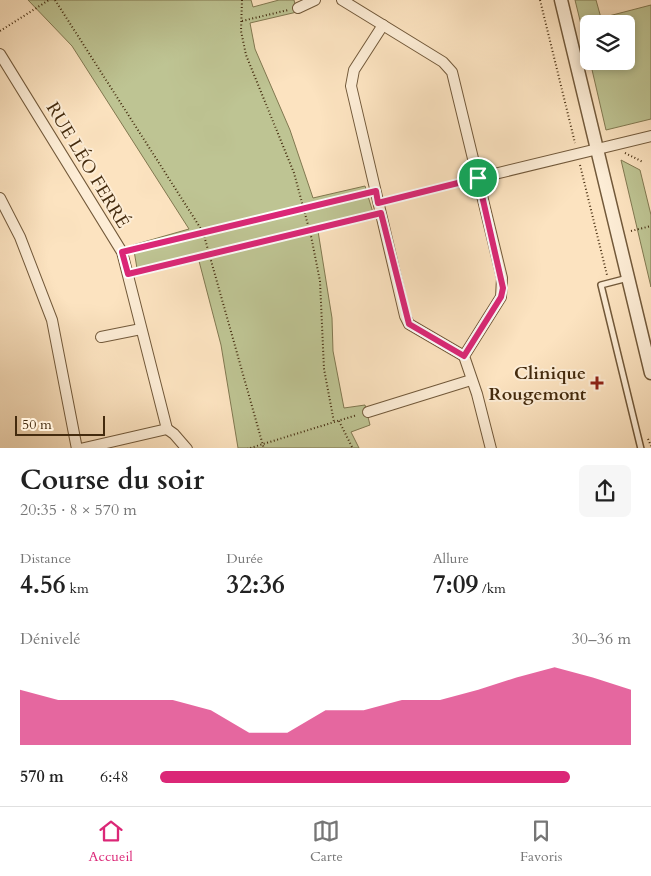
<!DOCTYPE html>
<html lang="fr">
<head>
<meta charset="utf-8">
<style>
  body { margin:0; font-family:Cardo,serif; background:#f6f6f6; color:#222; height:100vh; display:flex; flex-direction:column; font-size:19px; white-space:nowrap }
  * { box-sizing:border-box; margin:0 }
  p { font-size:16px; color:#767676 }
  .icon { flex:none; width:28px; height:28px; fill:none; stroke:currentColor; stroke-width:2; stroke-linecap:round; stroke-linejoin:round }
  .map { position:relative; height:448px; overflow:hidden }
  .details { display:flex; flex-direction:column; background:#fff; flex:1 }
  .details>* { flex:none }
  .controls { position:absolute; left:580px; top:15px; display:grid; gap:10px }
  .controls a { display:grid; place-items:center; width:55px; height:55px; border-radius:8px; background:#fff; box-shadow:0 2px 8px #0003; font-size:25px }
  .scale { position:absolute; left:15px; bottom:12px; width:90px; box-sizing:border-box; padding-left:5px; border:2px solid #442b0e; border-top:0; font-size:14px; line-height:18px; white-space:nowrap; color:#442b0e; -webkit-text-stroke:4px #fdedd6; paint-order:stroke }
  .pin { position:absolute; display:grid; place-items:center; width:42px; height:42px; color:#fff; margin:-21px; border:2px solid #fff; border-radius:50%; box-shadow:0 1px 5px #0007 }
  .round { display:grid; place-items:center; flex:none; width:52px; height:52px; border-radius:8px; background:#f6f6f6 }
  .headline { display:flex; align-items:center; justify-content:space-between; height:85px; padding:0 20px }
  h1 { font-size:28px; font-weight:700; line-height:38px }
  .figures { display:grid; grid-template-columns:repeat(3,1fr); gap:8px; height:85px; padding:5px 20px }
  .figures div { display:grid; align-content:center }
  .figures b { font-size:25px; font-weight:700 }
  .figures small { font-size:14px; font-weight:400 }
  .figures p { font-size:14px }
  .chart { height:140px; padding:10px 20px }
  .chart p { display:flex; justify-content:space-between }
  .chart svg { width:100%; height:90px; margin-top:5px; fill:#db2777; opacity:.7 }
  ul { padding:0 20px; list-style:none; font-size:16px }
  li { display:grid; grid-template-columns:80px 60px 1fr; align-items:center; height:38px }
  li i { height:12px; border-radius:6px; background:#db2777 }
  .tab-bar { display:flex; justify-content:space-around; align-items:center; height:70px; border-top:1px solid #e0e0e0; background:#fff; font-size:14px; color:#767676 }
  .tab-bar a { display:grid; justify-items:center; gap:2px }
  .tab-bar .selected { color:#db2777 }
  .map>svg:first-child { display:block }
</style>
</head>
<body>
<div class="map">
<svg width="651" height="449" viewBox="0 0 651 449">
  <rect width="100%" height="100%" fill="#fce3c0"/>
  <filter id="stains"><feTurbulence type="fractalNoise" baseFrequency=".004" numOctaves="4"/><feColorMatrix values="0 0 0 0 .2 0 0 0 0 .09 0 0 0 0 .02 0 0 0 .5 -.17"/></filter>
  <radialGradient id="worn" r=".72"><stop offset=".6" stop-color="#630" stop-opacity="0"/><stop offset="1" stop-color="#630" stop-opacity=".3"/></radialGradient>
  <g fill="#bec493" stroke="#817850">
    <path d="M28,0H251L253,7L279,0H294L297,12L250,23L255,49L290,130L313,198L365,186L374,216L318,231L332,318L333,351L344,408L365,405L370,425L351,432L359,448H238L221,345L199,261L138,274L133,245L189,229L72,46Z"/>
    <path d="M575,0H596L601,18L651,5V119L606,130L590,61H626V24H589V57Z"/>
    <path d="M621,160L640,170L651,215V287Z"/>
  </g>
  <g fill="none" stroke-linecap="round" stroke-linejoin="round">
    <g stroke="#72593a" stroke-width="8">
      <path id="service" d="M628,278L601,285L641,449"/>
    </g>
    <g stroke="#72593a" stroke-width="12">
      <g id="minor">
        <path d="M342,0L443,62L452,72L502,278L501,297L464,356L477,394L491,449"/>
        <path d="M298,8L315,0"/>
        <path d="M383,25L354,70L351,86L405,316L409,324L464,356"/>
        <path d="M0,54L122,252L167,429L80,449"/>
        <path d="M478,178L651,136"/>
        <path d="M0,198L20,237L52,320L77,449"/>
        <path d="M101,337L141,329"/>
        <path d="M368,412L471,380"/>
        <path d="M167,429L174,434L187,449"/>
      </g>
    </g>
    <g stroke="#72593a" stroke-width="15">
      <path id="tertiary" d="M561,0L651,373"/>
    </g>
    <g stroke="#442b0e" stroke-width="2" stroke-dasharray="1 2.5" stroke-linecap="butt">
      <path d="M55,0L203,232L264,449"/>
      <path d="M242,0L241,31L246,55L294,173L311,236L320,281L324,369L334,422"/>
      <path d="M540,0L575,143"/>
      <path d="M242,21L288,10"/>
      <path d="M0,31L49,0"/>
      <path d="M625,153L643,162"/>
      <path d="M580,165L607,275"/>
      <path d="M390,200L468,181"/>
      <path d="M631,231L651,226"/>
      <path d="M132,250L365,193"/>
      <path d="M137,272L371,215"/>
      <path d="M339,421L353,449"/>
      <path d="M648,439L651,446"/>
      <path d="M247,449L357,415"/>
    </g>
    <use href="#service" stroke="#fdedd6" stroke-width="5"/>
    <use href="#minor" stroke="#fdedd6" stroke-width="10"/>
    <use href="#tertiary" stroke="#fdedd6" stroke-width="12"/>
  </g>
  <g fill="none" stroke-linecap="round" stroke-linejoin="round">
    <g stroke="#fff" stroke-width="10">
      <path id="route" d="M478,178L503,288L501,297L464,356L409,324L381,213L128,274L122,252L376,191L378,203Z"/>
    </g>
    <use href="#route" stroke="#db2777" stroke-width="6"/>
  </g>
  <path fill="#8f2418" stroke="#fdedd6" stroke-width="2" d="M594.5 375.5h5v5h5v5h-5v5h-5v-5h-5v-5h5z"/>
  <g text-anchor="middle" stroke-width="4" stroke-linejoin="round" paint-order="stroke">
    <g font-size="18" fill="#442b0e" stroke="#fdedd6">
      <text transform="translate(88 165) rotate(59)" y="6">RUE LÉO FERRÉ</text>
    </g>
    <g font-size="18" font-weight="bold" fill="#442b0e" stroke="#fdedd6" text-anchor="end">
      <text x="586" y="379">Clinique<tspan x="586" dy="21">Rougemont</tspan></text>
    </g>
  </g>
  <rect width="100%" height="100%" filter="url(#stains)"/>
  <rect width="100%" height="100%" fill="url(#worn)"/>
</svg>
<div class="controls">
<a><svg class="icon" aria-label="layers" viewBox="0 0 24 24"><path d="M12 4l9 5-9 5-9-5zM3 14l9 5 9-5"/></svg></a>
</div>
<div class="scale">50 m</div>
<div class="pin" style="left:478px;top:178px;background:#1e9e55"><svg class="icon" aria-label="arrive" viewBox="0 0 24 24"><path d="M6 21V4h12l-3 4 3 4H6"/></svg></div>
</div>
<section class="details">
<div class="headline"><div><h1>Course du soir</h1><p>20:35 · 8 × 570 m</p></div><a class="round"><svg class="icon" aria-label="share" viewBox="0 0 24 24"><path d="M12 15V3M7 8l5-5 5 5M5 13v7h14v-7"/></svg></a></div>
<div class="figures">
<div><p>Distance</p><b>4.56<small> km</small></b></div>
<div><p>Durée</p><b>32:36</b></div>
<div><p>Allure</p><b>7:09<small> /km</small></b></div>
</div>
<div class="chart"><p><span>Dénivelé</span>30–36 m</p>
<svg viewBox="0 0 160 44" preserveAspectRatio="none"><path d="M0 44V17L10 22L20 22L30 22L40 22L50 27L60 38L70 38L80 27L90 27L100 22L110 22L120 17L130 11L140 6L150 11L160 17V44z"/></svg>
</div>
<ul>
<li><b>570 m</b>6:48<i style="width:87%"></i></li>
</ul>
</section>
<nav class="tab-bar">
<a class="selected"><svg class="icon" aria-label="home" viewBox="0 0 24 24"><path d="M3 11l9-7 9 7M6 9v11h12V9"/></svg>Accueil</a>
<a><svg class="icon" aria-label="map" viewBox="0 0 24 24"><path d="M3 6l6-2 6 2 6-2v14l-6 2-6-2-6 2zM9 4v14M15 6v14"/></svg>Carte</a>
<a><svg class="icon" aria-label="saved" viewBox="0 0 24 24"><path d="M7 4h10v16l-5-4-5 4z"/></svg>Favoris</a>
</nav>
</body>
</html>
